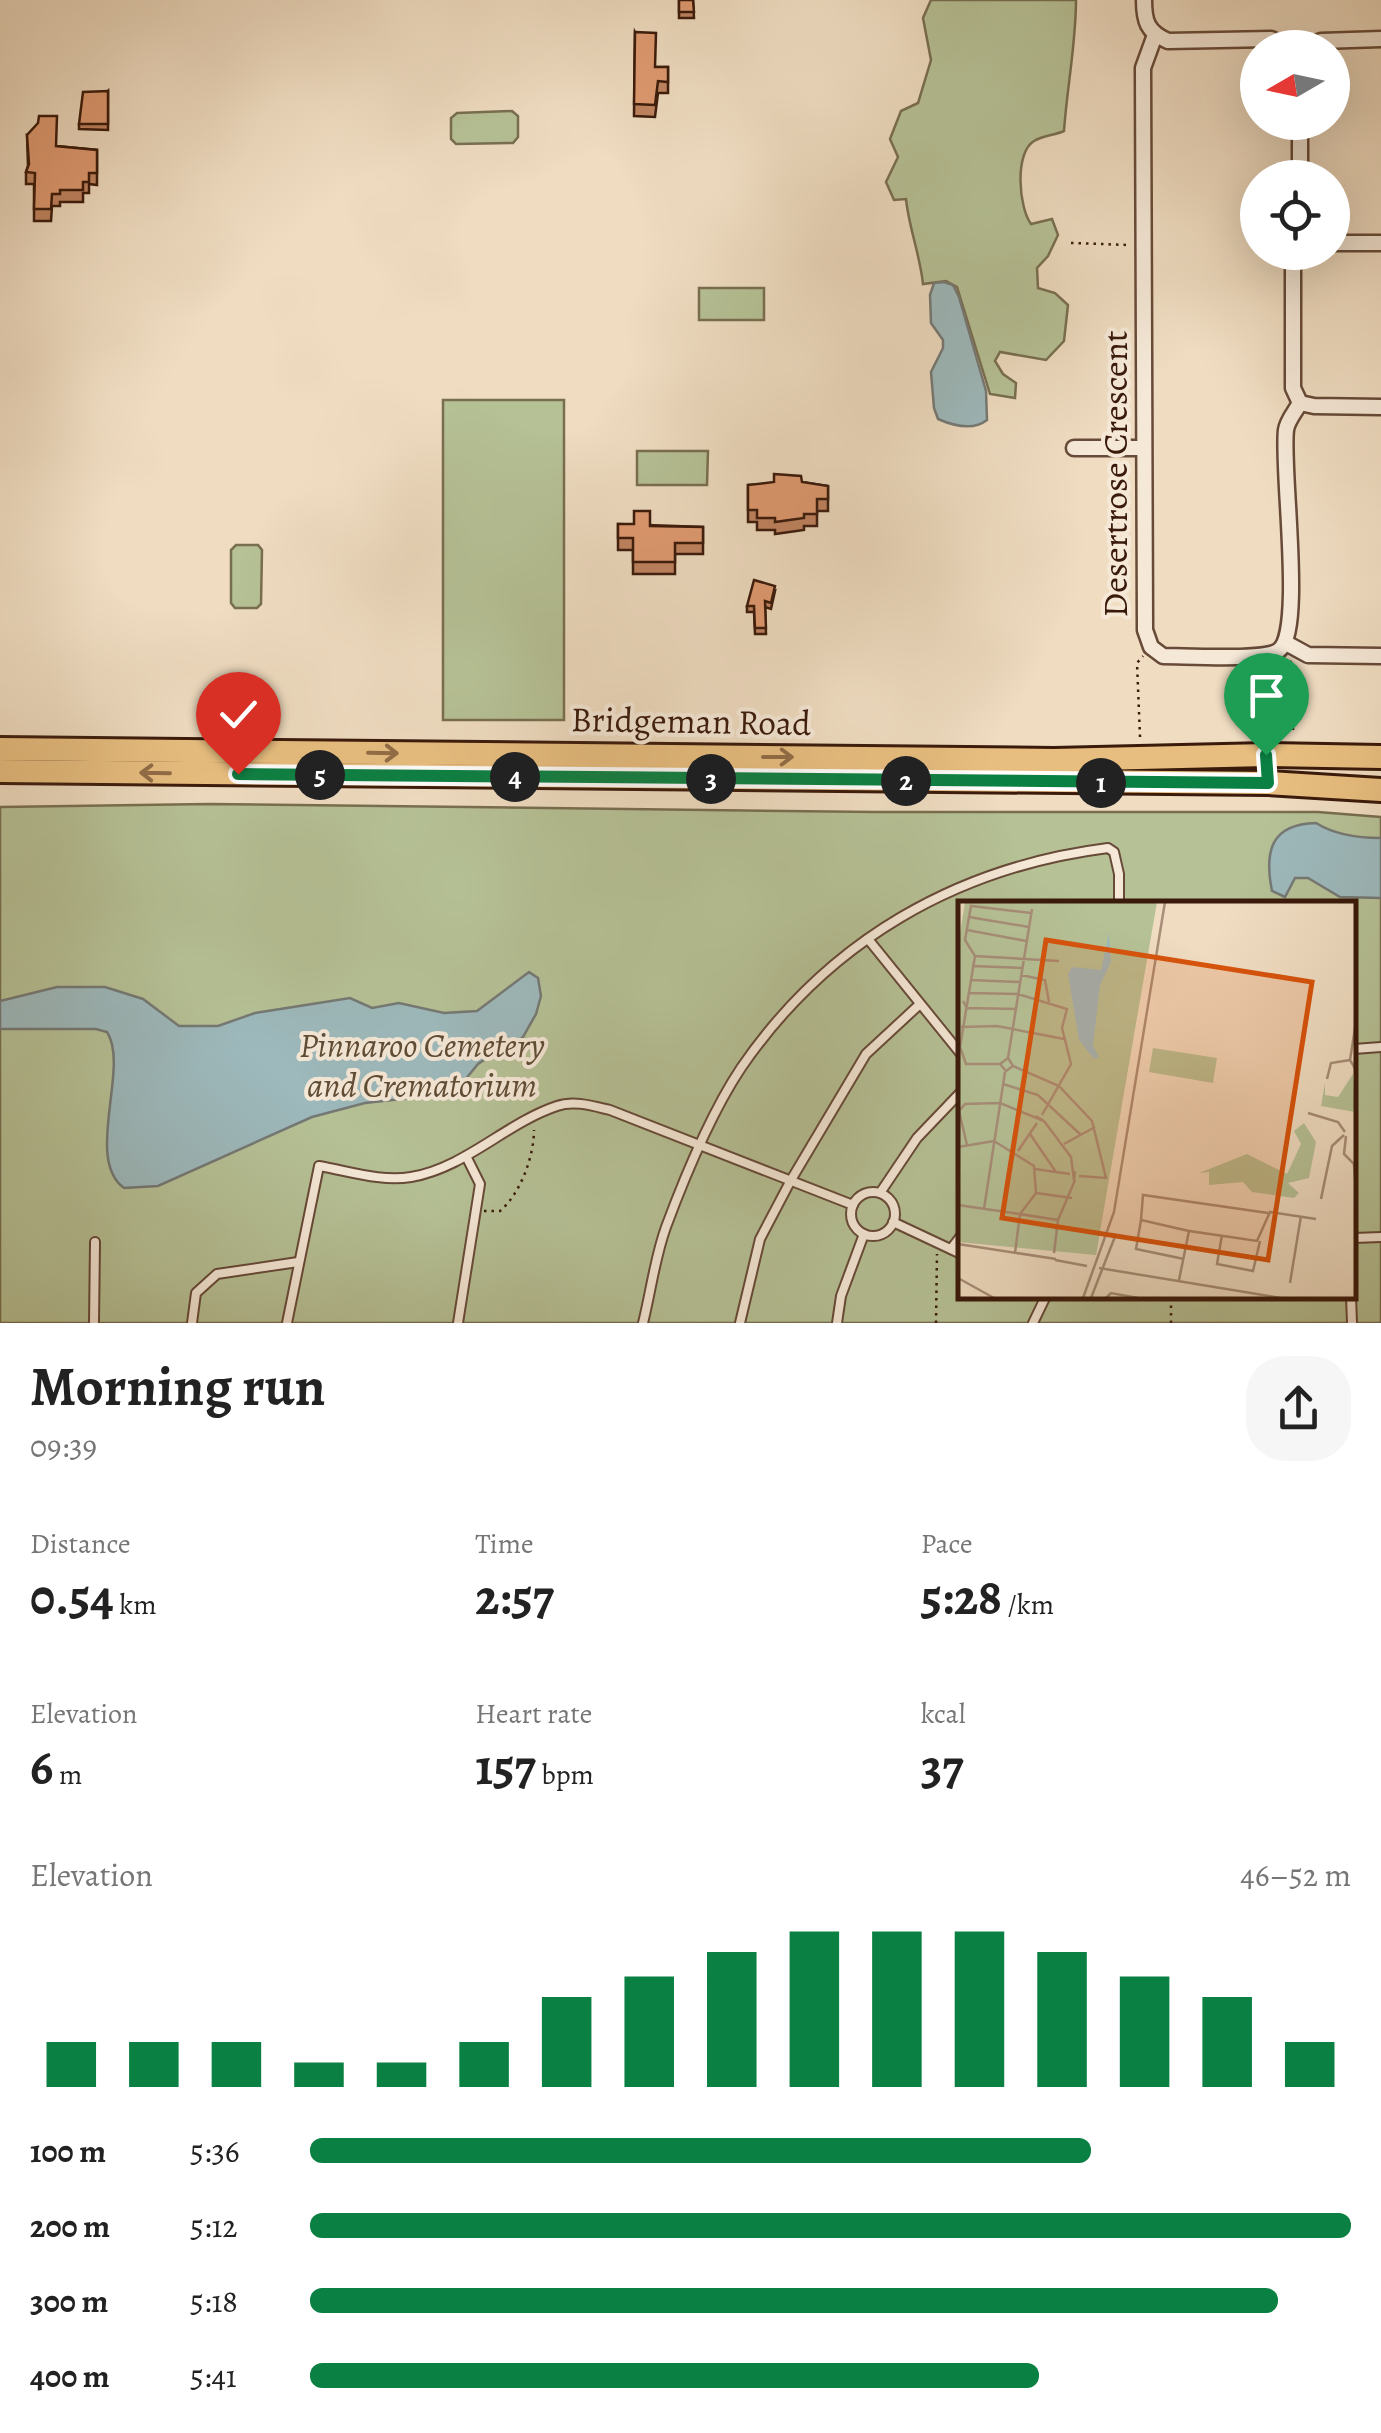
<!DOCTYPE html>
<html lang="en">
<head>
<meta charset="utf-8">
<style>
  body { margin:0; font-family:Alegreya,serif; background:#f6f6f6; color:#222; height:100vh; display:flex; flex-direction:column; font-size:38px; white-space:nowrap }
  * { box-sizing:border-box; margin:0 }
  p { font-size:32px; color:#767676 }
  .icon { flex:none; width:55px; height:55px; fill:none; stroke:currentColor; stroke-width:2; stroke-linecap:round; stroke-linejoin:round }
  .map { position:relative; height:1323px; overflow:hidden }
  .details { display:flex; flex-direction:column; background:#fff; flex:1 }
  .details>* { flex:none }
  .needle { width:65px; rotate:261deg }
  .buttons { position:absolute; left:1240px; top:30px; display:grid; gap:20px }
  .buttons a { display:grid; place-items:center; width:110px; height:110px; border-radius:50%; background:#fff; box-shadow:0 10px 40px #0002; font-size:50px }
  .pin { position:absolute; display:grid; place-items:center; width:85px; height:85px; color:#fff; margin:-102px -42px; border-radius:50% 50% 50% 0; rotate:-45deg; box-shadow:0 0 10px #0007 }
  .pin .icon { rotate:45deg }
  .km { position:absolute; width:50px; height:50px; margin:-25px; border-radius:50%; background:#222; color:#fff; font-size:28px; line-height:50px; text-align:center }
  .round { display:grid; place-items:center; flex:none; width:105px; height:105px; border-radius:40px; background:#f6f6f6 }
  .overview { display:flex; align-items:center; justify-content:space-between; height:170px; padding:0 30px }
  h1 { font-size:55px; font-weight:700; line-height:75px }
  .stats { display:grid; grid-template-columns:repeat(3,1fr); gap:15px; height:170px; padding:10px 30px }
  .stats div { display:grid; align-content:center }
  .stats b { font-size:50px; font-weight:700 }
  .stats small { font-size:28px; font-weight:400 }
  .stats p { font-size:28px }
  .chart { height:280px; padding:20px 30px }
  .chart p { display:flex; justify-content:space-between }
  .chart svg { width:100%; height:180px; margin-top:10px; stroke:#0b8043; stroke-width:6 }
  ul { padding:0 30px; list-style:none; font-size:32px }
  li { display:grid; grid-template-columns:160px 120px 1fr; align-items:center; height:75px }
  li i { height:25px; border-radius:12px; background:#0b8043 }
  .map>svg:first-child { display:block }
</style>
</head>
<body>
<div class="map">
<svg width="1381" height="1323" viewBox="0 0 1381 1323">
  <rect width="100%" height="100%" fill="#efdcc1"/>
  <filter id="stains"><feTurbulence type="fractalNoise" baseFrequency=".002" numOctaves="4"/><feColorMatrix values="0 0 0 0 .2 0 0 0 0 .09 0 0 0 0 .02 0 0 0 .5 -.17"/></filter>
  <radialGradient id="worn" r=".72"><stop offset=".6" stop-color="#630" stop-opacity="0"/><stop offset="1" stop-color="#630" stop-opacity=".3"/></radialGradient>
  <g fill="#b6c196" stroke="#786e50" stroke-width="2.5" fill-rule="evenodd">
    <path d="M931,0H1076C1076,44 1067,87 1064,131C1055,135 1042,136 1034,141C1014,153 1019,208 1031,224L1052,219L1058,235L1048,256L1037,268L1038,288L1055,293L1068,305L1064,341L1046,360L1000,352L995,361L1003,374L1016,383L1015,398L990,394L957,287L946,281L923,284C920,255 909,228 906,199L894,200L886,182L898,157L890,139L901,111L918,103L931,60L923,18Z"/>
    <path d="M512,111L518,116V137L513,143L456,144L451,139V118L457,113Z"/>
    <rect x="699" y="288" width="65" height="32"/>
    <rect x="443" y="400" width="121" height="320"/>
    <path d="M637,451H708L707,485H637Z"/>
    <path d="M236,545H258L262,550L261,604L257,608H235L231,603V550Z"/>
    <path d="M209,804L875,812H1318L1381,817V1323H0V807ZM961,903H1354V1296H961Z"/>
  </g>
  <g fill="#9db9bc" stroke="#757975" stroke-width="2.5">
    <path d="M944,282L953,285L959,297L986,391L987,420C973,431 954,426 938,419L934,408L931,372L943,348V340L931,323L930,295L934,283Z"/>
    <path d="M1316,823C1335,835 1359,838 1381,838V898L1340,897L1308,878H1295L1285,897L1272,891C1264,851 1271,824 1316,823Z"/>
    <path d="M529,972L538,978L541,996L536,1014L523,1037L510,1049L496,1052L478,1064L460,1086L438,1095L365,1103L312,1117L158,1186L124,1188C84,1159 130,1067 107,1032L96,1029H0V1001L57,987H105L143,999L179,1026H218L255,1013L350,998L372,1008L399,1003L444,1013L477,1011Z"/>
  </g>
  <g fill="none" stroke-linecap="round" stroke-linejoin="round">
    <g stroke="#674a38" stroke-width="12">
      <g id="lane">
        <path d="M868,939L961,1054"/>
        <path d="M1354,1049L1381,1047"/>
        <circle cx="873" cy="1214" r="22"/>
        <path d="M880,1193L917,1138L961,1092"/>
        <path d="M893,1222L961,1254"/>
        <path d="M1354,1238L1381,1237"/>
        <path d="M951,1249L961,1236"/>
        <path d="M1351,1296L1352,1323"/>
        <path d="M94,1323L95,1242"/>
        <path d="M192,1323L196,1293L217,1274L298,1262"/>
        <path d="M287,1323L319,1166C349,1171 381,1182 411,1177C465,1168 506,1123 557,1106C574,1100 593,1106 610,1110L853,1205"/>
        <path d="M458,1323L480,1184L466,1156"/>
        <path d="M643,1323C651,1291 655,1257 666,1227C685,1176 711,1113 741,1068C828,941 957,867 1108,848L1114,852L1119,874V903"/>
        <path d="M740,1323L760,1239L791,1180L866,1054L920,1004"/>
        <path d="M837,1323L841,1296L864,1234"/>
        <path d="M1033,1323L1046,1296"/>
      </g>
    </g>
    <g stroke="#674a38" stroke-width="19">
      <g id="street">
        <path d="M1144,0C1144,21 1147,32 1168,41L1271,39L1291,48"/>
        <path d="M1155,35L1143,68L1145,630L1151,647L1163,656C1187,656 1262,661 1278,651C1305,634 1281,469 1286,430C1287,421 1295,412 1300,403"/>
        <path d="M1304,48L1321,41L1381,39"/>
        <path d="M1300,178V122"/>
        <path d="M1332,243H1381"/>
        <path d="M1296,252L1293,266V388L1300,403L1314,406L1381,407"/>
        <path d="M1074,448H1143"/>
        <path d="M1286,643L1308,655L1381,656"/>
      </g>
    </g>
    <g stroke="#3a1a0b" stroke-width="28">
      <g id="primary">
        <path d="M0,749L1054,760L1266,755L1381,757"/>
        <path d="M0,771L1268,783L1381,790"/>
      </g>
    </g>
    <g stroke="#3a1a0b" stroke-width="2.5" stroke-dasharray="2.5 5" stroke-linecap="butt">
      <path d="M1071,243L1129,245"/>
      <path d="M1290,661L1293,665V733"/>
      <path d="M1140,737L1137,663L1143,656"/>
      <path d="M484,1211H500C520,1194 534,1157 534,1130"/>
      <path d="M936,1323L937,1254"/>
      <path d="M1171,1323V1296"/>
    </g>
    <use href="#lane" stroke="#f5e8d7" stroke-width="8"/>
    <use href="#street" stroke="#f5e8d7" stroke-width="14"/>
    <use href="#primary" stroke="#e8be80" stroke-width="22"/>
  </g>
  <g fill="#c18461" stroke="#3a1a0b" stroke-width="2.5">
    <path d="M679,0H693L694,18H679Z"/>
    <path d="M635,32L655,67H668V93H658L655,117L634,116Z"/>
    <path d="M108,91V130L79,129V124Z"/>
    <path d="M27,135L56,146L97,150V185L89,184V193H83V202H60V206H52L51,221H34V184H26V172L28,166Z"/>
    <path d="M802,482L828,486V511H817V526H804V530L775,534V530H757V522H748V485Z"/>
    <path d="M618,524L703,527V554H675V574H633V550H618Z"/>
    <path d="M775,591L771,609L765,607L766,634H755L754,612H747V606Z"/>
  </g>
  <g fill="#e09a71" stroke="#3a1a0b" stroke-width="2.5">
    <path d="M679,0H693L694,12H679Z"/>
    <path d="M635,32L656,33L655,67H668V82L658,81L655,105L634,104Z"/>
    <path d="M108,91V124H79L83,92Z"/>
    <path d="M39,116H57L56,146L97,150V173H89V182H83V190H60V194H52L51,209H34L35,173L26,172L29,164L27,135L38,123Z"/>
    <path d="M774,474L801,476L802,482L828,486V499H817V514H804V518L775,522V518H757V510H748V485L774,482Z"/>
    <path d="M634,511H650V526L703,527V543H675V562H633V538H618V524H634Z"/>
    <path d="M754,580L775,586L771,603L765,601L766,628H755L754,606H747Z"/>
  </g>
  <defs><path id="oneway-shaft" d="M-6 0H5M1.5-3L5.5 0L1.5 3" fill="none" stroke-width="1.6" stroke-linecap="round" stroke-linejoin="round" transform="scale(2.5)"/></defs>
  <g stroke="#916c46">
    <use href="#oneway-shaft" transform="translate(383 753) rotate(1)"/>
    <use href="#oneway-shaft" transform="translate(778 757)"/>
    <use href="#oneway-shaft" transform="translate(155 773) rotate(-179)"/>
  </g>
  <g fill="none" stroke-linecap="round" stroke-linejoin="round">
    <g stroke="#fff" stroke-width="20">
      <path id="route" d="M238,774L1268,783L1266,755"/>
    </g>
    <use href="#route" stroke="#0b8043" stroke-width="12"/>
  </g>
  <g text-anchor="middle" stroke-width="8" stroke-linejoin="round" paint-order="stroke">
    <g font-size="35" fill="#3a1a0b" stroke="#f5e8d7">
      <text transform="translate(1115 474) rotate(-90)" y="12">Desertrose Crescent</text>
      <text transform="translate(691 721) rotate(1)" y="12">Bridgeman Road</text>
    </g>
    <g font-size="35" font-style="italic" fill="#5f4c35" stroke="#f5e8d7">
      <text x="422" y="1057">Pinnaroo Cemetery<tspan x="422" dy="40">and Crematorium</tspan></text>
    </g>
  </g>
  <g transform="translate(958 901)">
    <rect width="398" height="398" fill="#efdcc1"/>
    <path d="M7,1H199L138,354L0,341V45ZM195,147L259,157L255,182L191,171ZM395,173L397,211L363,205L367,182V194L380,196ZM346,222L358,241L351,277L330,282L341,292L336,297L294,291L285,281L251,284V271L241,272L289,253L329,273L343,243L336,230Z" fill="#b6c196"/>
    <path d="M151,32L153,61L142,84L135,145L141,156L136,158L121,139L110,73L114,66L143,69Z" fill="#9db9bc"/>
    <path fill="none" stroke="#a78e78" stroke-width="2.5" d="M11,16L71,26M9,29L68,40M17,55L101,60M14,65L64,67M63,74L87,79L91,101M12,79L62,81M11,92L60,93L109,108L104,127L113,163L84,214M5,100L9,107L58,108M398,121L392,159L398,169M3,126L39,125L106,138M50,157L42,163L48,170L55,165L50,157L74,8M42,163H8L2,146L17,55L7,39L13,5L73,12M55,165L101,185L134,220L148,277L121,275M369,178L373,162L392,159M45,183L80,194L123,234M350,212L380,221L387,231M86,220L113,256L116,279L117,270M72,233L98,271M388,235L386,253L396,263L397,278M106,243L137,226M9,244L1,210L7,203L42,202L86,220L78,215M0,246L36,240L76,265L78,292L62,313L100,319L117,279M60,250L79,222M77,268L112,273M78,292L114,297M363,298L374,245L386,234M0,304L62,313L57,352M26,308L47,171M183,319L178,348L226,358M231,330L183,319L185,294L310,312M264,334L259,363L295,370L302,340M0,343L98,358M96,352L100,319M97,359L129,365M141,367L323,397M0,377L36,397M221,379L231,330L299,340L312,311L358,318M332,382L343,315M125,397L156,311L207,1M133,397L158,333M148,397L153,392L180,397"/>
    <path fill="#d7530c" fill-opacity="0.15" stroke="#d7530c" stroke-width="5" d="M88,39L354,81L310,359L44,317Z"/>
    <rect width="398" height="398" fill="none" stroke="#3a1a0b" stroke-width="5"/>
  </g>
  <rect width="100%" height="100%" filter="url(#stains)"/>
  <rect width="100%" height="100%" fill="url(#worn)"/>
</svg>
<div class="buttons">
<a><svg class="needle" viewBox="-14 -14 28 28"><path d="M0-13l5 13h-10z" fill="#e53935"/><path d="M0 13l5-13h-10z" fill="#767676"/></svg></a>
<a><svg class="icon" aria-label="locate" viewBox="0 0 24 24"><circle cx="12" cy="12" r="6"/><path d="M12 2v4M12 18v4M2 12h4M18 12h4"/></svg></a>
</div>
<div class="pin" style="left:1266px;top:755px;background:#1e9e55"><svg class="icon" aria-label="arrive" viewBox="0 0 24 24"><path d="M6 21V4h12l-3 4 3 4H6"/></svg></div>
<div class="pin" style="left:238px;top:774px;background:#d93025"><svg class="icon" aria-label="check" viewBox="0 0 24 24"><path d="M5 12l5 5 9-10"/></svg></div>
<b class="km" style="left:1101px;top:783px">1</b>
<b class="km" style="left:906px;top:781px">2</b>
<b class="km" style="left:711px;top:779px">3</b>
<b class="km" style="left:515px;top:777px">4</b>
<b class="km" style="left:320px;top:775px">5</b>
</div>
<section class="details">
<div class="overview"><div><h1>Morning run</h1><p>09:39</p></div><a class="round"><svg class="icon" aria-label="share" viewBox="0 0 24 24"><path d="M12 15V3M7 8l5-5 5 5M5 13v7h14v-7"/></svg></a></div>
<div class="stats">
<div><p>Distance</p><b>0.54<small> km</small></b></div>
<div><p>Time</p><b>2:57</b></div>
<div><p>Pace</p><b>5:28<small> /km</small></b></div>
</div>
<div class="stats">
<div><p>Elevation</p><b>6<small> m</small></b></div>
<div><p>Heart rate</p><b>157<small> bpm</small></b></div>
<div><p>kcal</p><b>37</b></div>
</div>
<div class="chart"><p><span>Elevation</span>46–52 m</p>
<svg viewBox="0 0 160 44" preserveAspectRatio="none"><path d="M5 44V33M15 44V33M25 44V33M35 44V38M45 44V38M55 44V33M65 44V22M75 44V17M85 44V11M95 44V6M105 44V6M115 44V6M125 44V11M135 44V17M145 44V22M155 44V33"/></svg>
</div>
<ul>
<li><b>100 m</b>5:36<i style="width:75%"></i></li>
<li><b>200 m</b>5:12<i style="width:100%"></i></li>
<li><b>300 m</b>5:18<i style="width:93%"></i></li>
<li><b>400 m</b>5:41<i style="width:70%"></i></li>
</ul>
</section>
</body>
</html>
